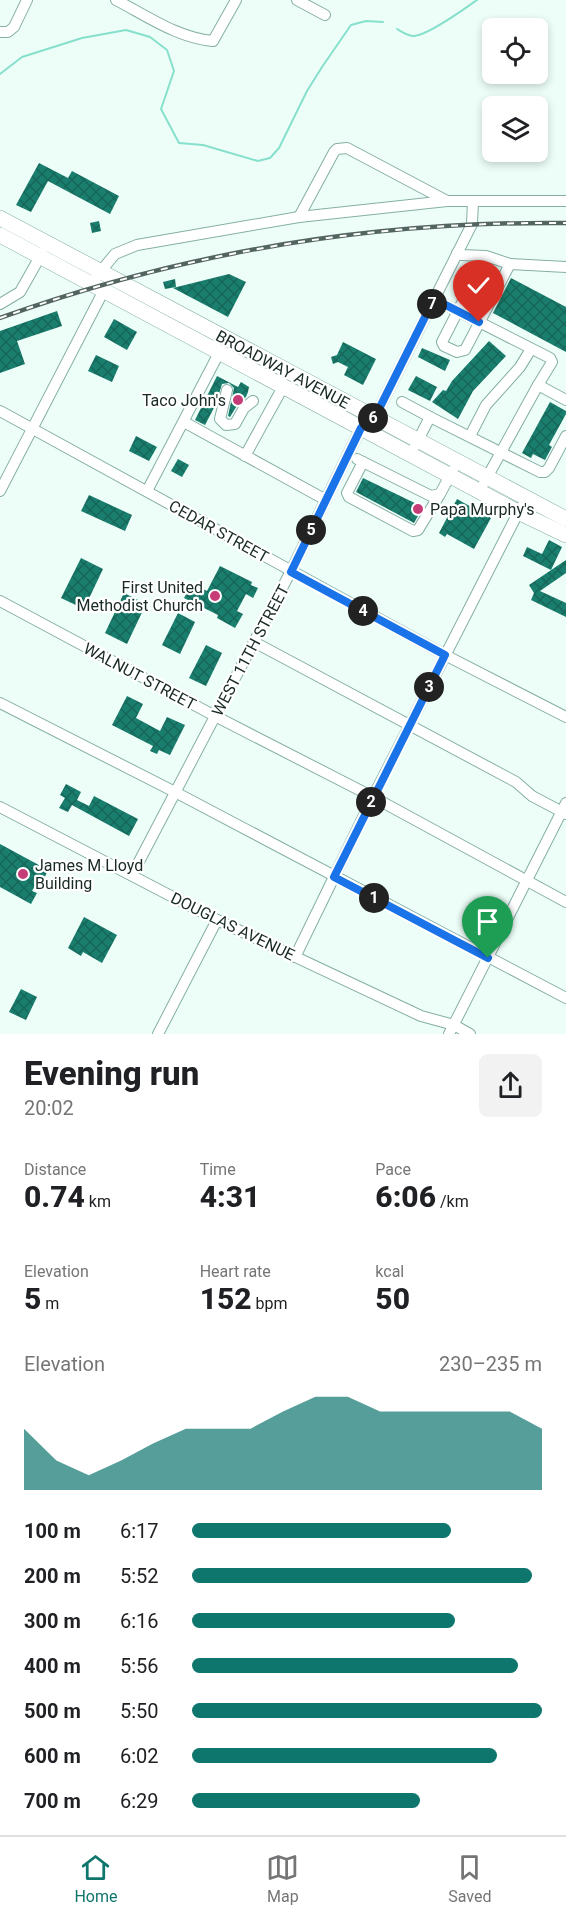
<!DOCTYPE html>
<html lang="en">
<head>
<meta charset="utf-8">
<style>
  body { margin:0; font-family:Roboto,sans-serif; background:#f2f2f2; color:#202124; height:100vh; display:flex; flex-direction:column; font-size:22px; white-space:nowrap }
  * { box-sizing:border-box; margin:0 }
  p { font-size:20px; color:#757577 }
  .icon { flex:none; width:33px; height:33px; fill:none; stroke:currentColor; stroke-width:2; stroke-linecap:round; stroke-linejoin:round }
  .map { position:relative; height:1034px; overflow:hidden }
  .panel { display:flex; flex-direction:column; background:#fff; flex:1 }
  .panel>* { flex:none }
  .tools { position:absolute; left:482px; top:18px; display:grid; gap:12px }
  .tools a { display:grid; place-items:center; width:66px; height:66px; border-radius:9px; background:#fff; box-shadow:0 3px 9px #0003; font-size:30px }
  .pin { position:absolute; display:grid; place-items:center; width:51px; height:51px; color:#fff; margin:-62px -26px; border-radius:50% 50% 50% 0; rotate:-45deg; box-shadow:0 0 6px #0007 }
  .pin .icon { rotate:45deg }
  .km { position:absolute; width:30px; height:30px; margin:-15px; border-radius:50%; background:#222; color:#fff; font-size:16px; line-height:30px; text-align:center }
  .round { display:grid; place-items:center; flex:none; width:63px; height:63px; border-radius:9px; background:#f2f2f2 }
  .head { display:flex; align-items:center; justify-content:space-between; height:102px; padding:0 24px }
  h1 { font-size:33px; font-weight:800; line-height:45px }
  .metrics { display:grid; grid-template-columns:repeat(3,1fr); gap:9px; height:102px; padding:6px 24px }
  .metrics div { display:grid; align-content:center }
  .metrics b { font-size:30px; font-weight:800 }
  .metrics small { font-size:16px; font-weight:400 }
  .metrics p { font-size:16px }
  .chart { height:168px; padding:12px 24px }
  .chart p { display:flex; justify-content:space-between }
  .chart svg { width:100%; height:108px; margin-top:6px; fill:#0f766e; opacity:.7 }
  ul { padding:0 24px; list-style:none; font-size:20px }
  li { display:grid; grid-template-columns:96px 72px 1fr; align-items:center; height:45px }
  li i { height:15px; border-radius:8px; background:#0f766e }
  .tab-bar { display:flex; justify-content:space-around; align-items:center; height:84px; border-top:2px solid #e0e0e0; background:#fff; font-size:16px; color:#757577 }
  .tab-bar a { display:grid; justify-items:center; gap:3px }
  .tab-bar .current { color:#0f766e }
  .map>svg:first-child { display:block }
</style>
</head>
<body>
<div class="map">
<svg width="566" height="1034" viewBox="0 0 566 1034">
  <defs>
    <pattern id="building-cross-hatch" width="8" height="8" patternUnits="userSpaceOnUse" patternTransform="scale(1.5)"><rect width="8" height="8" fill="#197e6d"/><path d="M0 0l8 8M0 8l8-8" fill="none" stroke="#166759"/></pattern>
  </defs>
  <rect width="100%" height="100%" fill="#edfef9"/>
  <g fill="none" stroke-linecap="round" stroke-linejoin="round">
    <g stroke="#86e0cc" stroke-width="2">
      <path d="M397,29C402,32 408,36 414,36C429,35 464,9 477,0"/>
      <path d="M0,74L22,57L82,38L126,30L150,37L167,50L174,71L161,109L179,143L203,145L258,161L270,158L279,148L307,91L322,67L351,25L366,21L383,22"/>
    </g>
  </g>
  <g fill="url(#building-cross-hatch)">
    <path d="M39,163L68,178L72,171L119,196L110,214L48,181L31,212L16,205Z"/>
    <path d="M99,221L101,231L92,233L90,223Z"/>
    <path d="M229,274L246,282L228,317L173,288Z"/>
    <path d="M511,278L566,307V352L493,313Z"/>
    <path d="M175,279L176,287L165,289L163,282Z"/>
    <path d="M57,311L62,326L17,341L25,364L0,373V331Z"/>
    <path d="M114,319L137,332L127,350L104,337Z"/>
    <path d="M489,341L506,356L473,391L458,419L432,402L443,390L446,391L452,381Z"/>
    <path d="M343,342L376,359L363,385L344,375L348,367L338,362L333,364L331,357L337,355Z"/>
    <path d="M422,348L450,360L445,371L418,357Z"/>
    <path d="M96,355L119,366L112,382L88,371Z"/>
    <path d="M217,376L238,387L241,382L249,387L248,392L246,397L238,404L230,417L228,416L234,388L229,383L222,384L216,404L205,425L195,420Z"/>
    <path d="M416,376L437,387L430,401L408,390Z"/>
    <path d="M550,402L566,411V414L549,445L552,447L545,460L533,454L531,458L522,453Z"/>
    <path d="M136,436L157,447L149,461L129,451Z"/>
    <path d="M178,459L189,465L182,477L171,471Z"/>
    <path d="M363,478L423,507L414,523L356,492Z"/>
    <path d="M89,495L132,515L125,531L81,511Z"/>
    <path d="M457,499L491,518L474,549L447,534L445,537L439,533Z"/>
    <path d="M549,540L562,547L551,570L523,556L527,547L542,554Z"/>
    <path d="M81,558L103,569L84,609L61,598Z"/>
    <path d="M566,560V573L540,591L566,603V617L531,600L534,593L529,585Z"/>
    <path d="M220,566L252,582L251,585L258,588L253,598L246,594L237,611L243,614L235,628L217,618L218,615L184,598L192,583L207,591Z"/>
    <path d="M124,593L146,604L127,644L105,633Z"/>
    <path d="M178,613L195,622L180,654L162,645Z"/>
    <path d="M206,645L222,653L206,686L189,678Z"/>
    <path d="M127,696L143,704L136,718L160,731L167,717L185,725L170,755L159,750L157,754L150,751L153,746L112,725Z"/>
    <path d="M66,784L81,792L77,800L89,806L94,796L138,819L129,836L72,805L68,812L59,808L65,798L60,795Z"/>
    <path d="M0,844L48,870L43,881L39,879L32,891L37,893L31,904L0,887Z"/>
    <path d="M84,917L117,935L102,963L83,952L81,956L68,948Z"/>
    <path d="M21,989L37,997L26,1020L9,1012Z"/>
  </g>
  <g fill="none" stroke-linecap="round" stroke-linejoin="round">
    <g stroke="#85afa5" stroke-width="12">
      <g id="minor">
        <path d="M116,0C147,16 178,38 213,41L236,0"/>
        <path d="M297,0L325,15"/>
        <path d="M0,32H8L14,27L27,0"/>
        <path d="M299,217L334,152L337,149L347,148L447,201"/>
        <path d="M457,253L461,255L486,256L510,264L465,350L457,352L444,346L442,342L486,256"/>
        <path d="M510,264L566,267"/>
        <path d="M96,277L115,254L137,245L299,217L447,201H566"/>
        <path d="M434,299L550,358L552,362L538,385"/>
        <path d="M0,304L20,292L42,253"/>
        <path d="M227,390L220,419L226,425L235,424L244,408L253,401"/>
        <path d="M402,402L430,417"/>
        <path d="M0,411L445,655L566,717"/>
        <path d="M184,422L326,500"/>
        <path d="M470,436L486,405L520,367L531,349"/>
        <path d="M415,446L430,417L540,472H545L549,468L566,436"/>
        <path d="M245,456L283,387"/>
        <path d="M357,459L431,496L440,494L453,470"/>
        <path d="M363,462L347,493L349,497L413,531L418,530L440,494"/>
        <path d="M484,483L538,385L566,400"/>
        <path d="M0,491L103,292"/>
        <path d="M147,491L219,353"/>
        <path d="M0,601L215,716L373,797L566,902"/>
        <path d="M254,642L516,782L532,796L566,814"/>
        <path d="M0,703L175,792L566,998"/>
        <path d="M0,807L217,920L421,1016L454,1025L470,1034"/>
        <path d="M132,875L291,571L361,428L375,417L472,224L473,201"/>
        <path d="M295,957L373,797L521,507"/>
        <path d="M158,1034L217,920"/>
        <path d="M449,1034L566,803"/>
      </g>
    </g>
    <g stroke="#85afa5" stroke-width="16">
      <g id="highway">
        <path d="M0,218L566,519"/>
        <path d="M0,235L518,512L566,535"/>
      </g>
    </g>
    <use href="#minor" stroke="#fff" stroke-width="10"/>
    <use href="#highway" stroke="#fff" stroke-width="15"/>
    <g stroke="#546561" stroke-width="4.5">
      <path id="rail" d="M0,318C181,253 373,221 566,223"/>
    </g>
    <use href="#rail" stroke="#fff" stroke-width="2" stroke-dasharray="7" stroke-linecap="butt"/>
  </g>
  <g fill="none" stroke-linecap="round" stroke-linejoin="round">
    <g stroke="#fff" stroke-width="12">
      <path id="route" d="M479,322L434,299L375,417L361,428L291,572L445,655L334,877L488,958"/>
    </g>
    <use href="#route" stroke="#1a73e8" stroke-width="8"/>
  </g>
  <g fill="#c53c77" stroke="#fff" stroke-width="2">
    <circle cx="238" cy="400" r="6"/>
    <circle cx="418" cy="509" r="6"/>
    <circle cx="215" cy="596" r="6"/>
    <circle cx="23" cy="874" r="6"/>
  </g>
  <g text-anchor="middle" stroke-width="4.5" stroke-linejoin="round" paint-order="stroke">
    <g font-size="16" fill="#192a26" stroke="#fff">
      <text transform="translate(283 369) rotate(28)" y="6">BROADWAY AVENUE</text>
      <text transform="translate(219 531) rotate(29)" y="6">CEDAR STREET</text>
      <text transform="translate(250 650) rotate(-62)" y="6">WEST 11TH STREET</text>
      <text transform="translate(140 676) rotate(28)" y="6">WALNUT STREET</text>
      <text transform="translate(233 926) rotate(26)" y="6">DOUGLAS AVENUE</text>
    </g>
    <g font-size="16" fill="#192a26" stroke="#fff" text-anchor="end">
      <text x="226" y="406">Taco John's</text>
      <text x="430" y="515" text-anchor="start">Papa Murphy's</text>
      <text x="203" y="593">First United<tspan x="203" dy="18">Methodist Church</tspan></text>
      <text x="35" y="871" text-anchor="start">James M Lloyd<tspan x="35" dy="18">Building</tspan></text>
    </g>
  </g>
</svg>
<div class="tools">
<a><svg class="icon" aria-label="locate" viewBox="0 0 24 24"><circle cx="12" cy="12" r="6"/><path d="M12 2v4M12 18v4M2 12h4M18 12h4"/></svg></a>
<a><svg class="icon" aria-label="layers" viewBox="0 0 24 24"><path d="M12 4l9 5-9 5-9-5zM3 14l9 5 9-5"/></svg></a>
</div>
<div class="pin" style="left:488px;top:958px;background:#1e9e55"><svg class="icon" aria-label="arrive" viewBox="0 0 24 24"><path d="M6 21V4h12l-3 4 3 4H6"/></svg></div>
<div class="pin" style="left:479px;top:322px;background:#d93025"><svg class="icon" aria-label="check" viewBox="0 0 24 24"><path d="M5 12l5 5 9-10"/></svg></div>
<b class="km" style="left:374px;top:898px">1</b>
<b class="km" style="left:371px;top:802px">2</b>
<b class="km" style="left:429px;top:687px">3</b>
<b class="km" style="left:363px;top:611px">4</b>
<b class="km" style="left:311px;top:530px">5</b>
<b class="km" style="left:373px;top:418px">6</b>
<b class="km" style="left:432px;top:304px">7</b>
</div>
<section class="panel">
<div class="head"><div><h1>Evening run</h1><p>20:02</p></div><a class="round"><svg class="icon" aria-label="share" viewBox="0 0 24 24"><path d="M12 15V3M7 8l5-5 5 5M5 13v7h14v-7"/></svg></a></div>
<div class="metrics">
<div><p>Distance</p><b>0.74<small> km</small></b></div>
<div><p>Time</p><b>4:31</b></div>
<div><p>Pace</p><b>6:06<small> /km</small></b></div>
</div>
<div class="metrics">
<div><p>Elevation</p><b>5<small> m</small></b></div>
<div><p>Heart rate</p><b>152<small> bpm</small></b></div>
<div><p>kcal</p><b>50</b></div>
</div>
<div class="chart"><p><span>Elevation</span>230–235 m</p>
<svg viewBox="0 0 160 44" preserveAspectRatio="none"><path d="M0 44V19L10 32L20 38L30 32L40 25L50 19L60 19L70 19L80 12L90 6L100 6L110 12L120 12L130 12L140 12L150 12L160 19V44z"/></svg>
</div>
<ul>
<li><b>100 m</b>6:17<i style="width:74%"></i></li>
<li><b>200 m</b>5:52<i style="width:97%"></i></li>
<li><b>300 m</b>6:16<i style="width:75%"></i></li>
<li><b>400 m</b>5:56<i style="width:93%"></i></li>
<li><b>500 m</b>5:50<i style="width:100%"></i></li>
<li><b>600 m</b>6:02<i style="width:87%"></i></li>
<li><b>700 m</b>6:29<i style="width:65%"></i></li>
</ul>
</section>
<nav class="tab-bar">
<a class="current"><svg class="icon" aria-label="home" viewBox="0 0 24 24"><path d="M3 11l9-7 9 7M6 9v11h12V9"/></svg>Home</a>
<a><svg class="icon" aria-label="map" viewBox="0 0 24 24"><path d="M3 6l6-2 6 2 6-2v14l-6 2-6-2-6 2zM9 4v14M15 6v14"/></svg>Map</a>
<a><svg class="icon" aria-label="saved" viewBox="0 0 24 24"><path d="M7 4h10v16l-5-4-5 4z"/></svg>Saved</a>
</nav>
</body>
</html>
